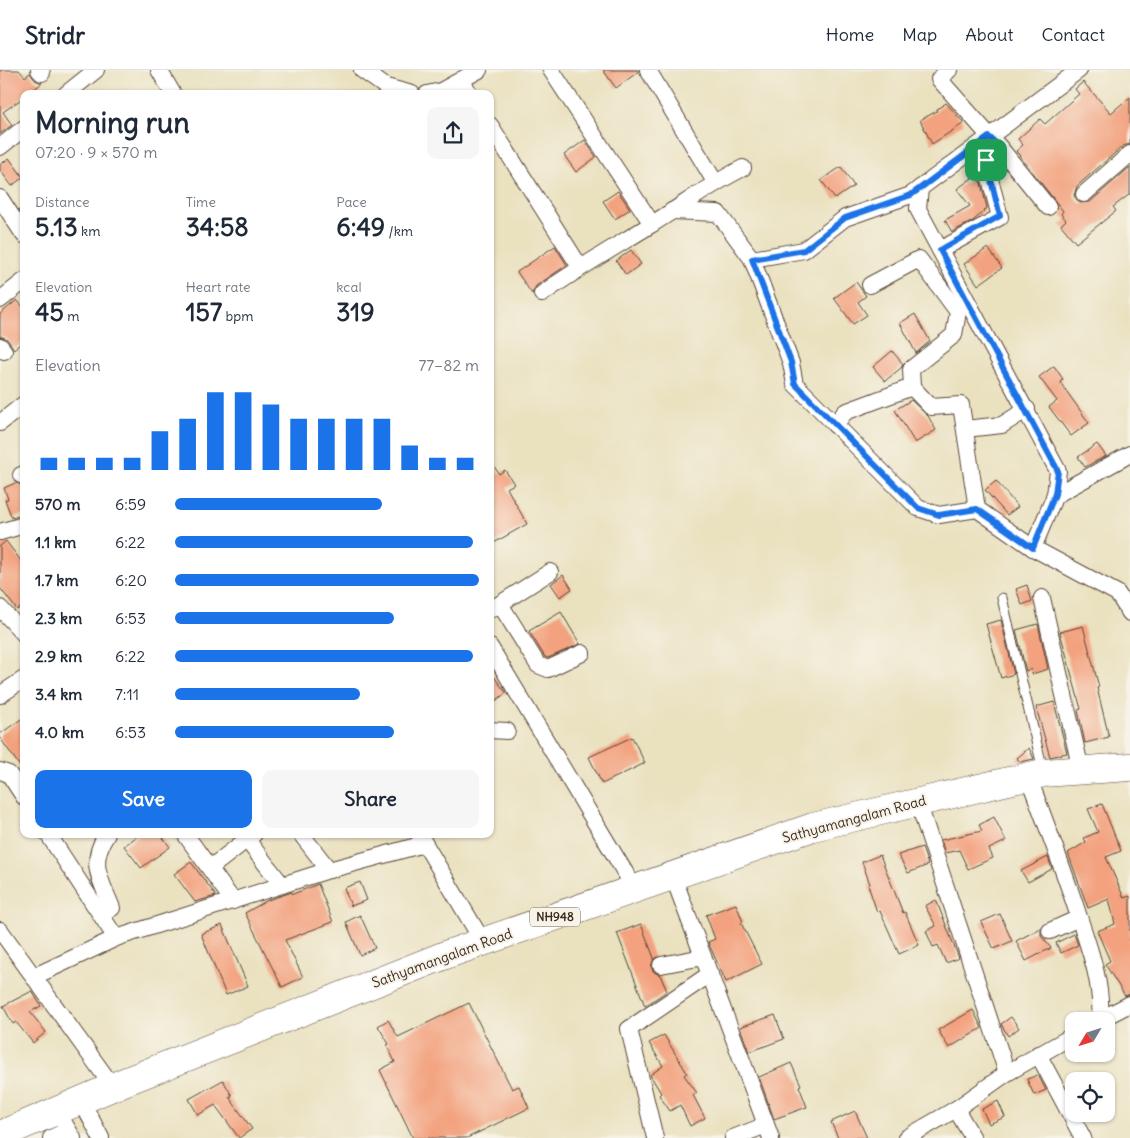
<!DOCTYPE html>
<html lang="en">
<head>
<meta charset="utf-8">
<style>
  body { margin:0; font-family:Delius,sans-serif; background:#f6f6f7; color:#1f2937; height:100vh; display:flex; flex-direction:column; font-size:19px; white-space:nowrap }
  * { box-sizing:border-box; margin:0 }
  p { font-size:16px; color:#747a83 }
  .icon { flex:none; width:28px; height:28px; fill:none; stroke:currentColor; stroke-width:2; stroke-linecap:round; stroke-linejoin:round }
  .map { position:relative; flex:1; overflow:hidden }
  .sheet { position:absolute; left:20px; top:20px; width:474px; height:748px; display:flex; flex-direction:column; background:#fff; border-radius:10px; box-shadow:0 1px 4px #0004 }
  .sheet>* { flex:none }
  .needle { width:32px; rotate:232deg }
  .controls { position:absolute; left:1065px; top:942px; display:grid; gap:10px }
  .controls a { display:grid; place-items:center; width:50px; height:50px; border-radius:10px; background:#fff; box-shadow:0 1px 4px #0004; font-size:25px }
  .pin { position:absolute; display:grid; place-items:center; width:42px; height:42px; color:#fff; margin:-21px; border-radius:10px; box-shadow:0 2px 8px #0006 }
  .round { display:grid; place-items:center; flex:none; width:52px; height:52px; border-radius:10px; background:#f6f6f7 }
  .headline { display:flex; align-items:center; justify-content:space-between; height:85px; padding:0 15px }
  h1 { font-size:28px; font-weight:700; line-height:38px }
  .figures { display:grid; grid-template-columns:repeat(3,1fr); gap:8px; height:85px; padding:5px 15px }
  .figures div { display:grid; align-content:center }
  .figures b { font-size:25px; font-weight:700 }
  .figures small { font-size:14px; font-weight:400 }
  .figures p { font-size:14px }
  .chart { height:140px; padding:10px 15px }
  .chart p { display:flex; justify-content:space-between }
  .chart svg { width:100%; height:90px; margin-top:5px; stroke:#1a73e8; stroke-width:6 }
  .button { display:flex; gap:10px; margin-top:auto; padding:10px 15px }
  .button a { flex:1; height:58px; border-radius:10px; background:#1a73e8; color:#fff; font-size:20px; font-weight:700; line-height:58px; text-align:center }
  .button a+a { background:#f6f6f7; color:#1f2937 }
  ul { padding:0 15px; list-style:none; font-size:16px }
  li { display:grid; grid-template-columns:80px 60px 1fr; align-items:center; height:38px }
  li i { height:12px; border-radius:6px; background:#1a73e8 }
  header { display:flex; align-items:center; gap:30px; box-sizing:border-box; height:70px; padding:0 25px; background:#fff; border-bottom:1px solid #e0e1e3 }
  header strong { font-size:24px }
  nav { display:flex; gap:28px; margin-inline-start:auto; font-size:18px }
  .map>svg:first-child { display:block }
</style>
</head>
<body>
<header>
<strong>Stridr</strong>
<nav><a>Home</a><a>Map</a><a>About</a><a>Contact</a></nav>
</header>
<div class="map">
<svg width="1130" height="1068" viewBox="0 0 1130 1068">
  <rect width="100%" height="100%" fill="#f7f3e8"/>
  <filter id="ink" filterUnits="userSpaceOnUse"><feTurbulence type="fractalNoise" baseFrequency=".02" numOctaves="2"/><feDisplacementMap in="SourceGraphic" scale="10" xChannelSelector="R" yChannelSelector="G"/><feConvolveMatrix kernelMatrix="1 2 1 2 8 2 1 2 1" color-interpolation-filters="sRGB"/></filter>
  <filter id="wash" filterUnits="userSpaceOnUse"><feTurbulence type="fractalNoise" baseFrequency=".0096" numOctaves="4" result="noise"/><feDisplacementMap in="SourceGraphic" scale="20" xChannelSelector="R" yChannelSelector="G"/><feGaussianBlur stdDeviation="1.12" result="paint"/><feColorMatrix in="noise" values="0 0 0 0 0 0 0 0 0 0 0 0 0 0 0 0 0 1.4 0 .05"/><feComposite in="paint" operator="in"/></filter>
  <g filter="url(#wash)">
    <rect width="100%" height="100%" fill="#eae1bf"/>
    <g id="blocks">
      <g fill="#f3a17e">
        <path d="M0,0H19L25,7L30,3L35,10L42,13L28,24H24V27L3,42L12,55L0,64Z"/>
        <path d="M603,0H638V2L616,18Z"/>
        <path d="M1083,12L1111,43L1130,27V74L1123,76L1077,116L1074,126L1080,133L1090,132L1130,97V124L1113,137L1116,141L1076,173L1061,155L1066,150L1061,144L1063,141L1016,81L1023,75L1018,69L1040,49L1045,54L1079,24L1075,19Z"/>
        <path d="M946,33L964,53L932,74L920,50L937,41L936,40Z"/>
        <path d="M585,70L596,87L576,102L564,85Z"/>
        <path d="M9,88L23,107L12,116L0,100V95Z"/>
        <path d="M841,97L854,116L835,129L821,110Z"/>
        <path d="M975,106L981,113L987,138L973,151L952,162L945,150L970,136L957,119Z"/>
        <path d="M618,121L630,139L615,149L603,131Z"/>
        <path d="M555,176L567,195L536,216L532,224L517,202Z"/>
        <path d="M988,178L1002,198L978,215L964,194Z"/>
        <path d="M631,180L641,194L626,205L616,191Z"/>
        <path d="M856,212L866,226L858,232L867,245L853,254L834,228Z"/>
        <path d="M17,230L24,238V271L14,279L7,269L0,266V244Z"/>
        <path d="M915,244L930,271L916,283L900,253Z"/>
        <path d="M892,281L903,294L901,298L885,311L873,297Z"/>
        <path d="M1054,296L1063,309L1060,312L1089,353L1071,366L1049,337L1057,331L1039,307Z"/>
        <path d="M911,330L928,346L936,360L915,373L895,340Z"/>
        <path d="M1097,374L1106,386L1085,397L1078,387Z"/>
        <path d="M490,390L499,404L505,400L514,414L507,418L527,454L490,475Z"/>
        <path d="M996,411L1018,437L1007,445L985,420Z"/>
        <path d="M15,413L24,415V444L12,448L5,430L8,429L4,418Z"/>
        <path d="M6,471L24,495V535L17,540L0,518V476Z"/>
        <path d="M563,505L572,519L560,527L551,514Z"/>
        <path d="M1027,515L1032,531L1022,535L1016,519Z"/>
        <path d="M561,542L580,574L548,588L545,587L529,561Z"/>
        <path d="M1001,550L1014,604L1001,608L986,554Z"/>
        <path d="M1038,554L1048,599L1032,604L1031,599L1026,601L1016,560Z"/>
        <path d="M1083,556L1099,617L1097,618L1109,667L1085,673L1078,640L1081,639L1060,562Z"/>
        <path d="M490,601L506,623L490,635Z"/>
        <path d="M1054,632L1067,683L1050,687L1036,637Z"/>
        <path d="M24,647V702L0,668V664Z"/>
        <path d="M632,667L645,693L602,714L589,687Z"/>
        <path d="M1029,678L1034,689L1020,692L1017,688Z"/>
        <path d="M1102,734L1121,781L1106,787L1124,828L1130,826V924L1125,926L1105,894L1110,891L1097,861L1115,854L1109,829L1088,838L1068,783L1086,772L1084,768L1098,762L1088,739Z"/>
        <path d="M994,747L1006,771L989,779L993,788L968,799L959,780L945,783L941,770L982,761L979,755Z"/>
        <path d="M140,764H160L170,777L141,798L124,776Z"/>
        <path d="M922,777L928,795L908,803L898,785Z"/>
        <path d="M880,785L903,843L905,842L919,875L899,884L880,841L877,842L868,815L870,814L862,792Z"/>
        <path d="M1048,787L1052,799L1028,812L1021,801Z"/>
        <path d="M191,792L216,826L195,832L174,804Z"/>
        <path d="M360,812L367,830L351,836L344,818Z"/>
        <path d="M318,814L333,852L285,870L303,907L282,917L245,843L268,830L292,822L293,824Z"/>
        <path d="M936,830L959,888L946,893L938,875L933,877L926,861L936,856L925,836Z"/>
        <path d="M736,834L743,852L741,853L762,894L726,912L708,872L715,869L706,845Z"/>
        <path d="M1000,844L1012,871L994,879L981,852Z"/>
        <path d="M360,845L375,878L360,885L346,852Z"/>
        <path d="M641,854L654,888L651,897L654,902L660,905L667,921L645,936L617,863Z"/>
        <path d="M222,855L248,916L226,925L201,864Z"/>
        <path d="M1041,858V866L1051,878L1026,891L1016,871Z"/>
        <path d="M1074,864L1078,875L1061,883L1056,873Z"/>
        <path d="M32,921L41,936L30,942L46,962L33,973L16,952L13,954L3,936Z"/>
        <path d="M469,933L512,1019L519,1016L529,1038L467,1068H413L380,1000L395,992L387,975L389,974L378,956L388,950L398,967Z"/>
        <path d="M973,940L982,958L949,978L938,960Z"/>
        <path d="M775,945L784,969L749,982L740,957Z"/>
        <path d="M1011,947L1019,958L1008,966L1001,954Z"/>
        <path d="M664,965L687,1003L684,1005L697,1023L693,1025L705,1048L690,1056L680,1035L670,1041L659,1025L661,1023L650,1005L663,996L649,973Z"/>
        <path d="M791,993L801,1015L799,1016L807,1037L774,1049L759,1007Z"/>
        <path d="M1038,1005L1046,1020L1034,1025L1027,1009Z"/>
        <path d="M223,1010L232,1026L229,1027L252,1059L239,1068L215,1035L198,1045L189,1029Z"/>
        <path d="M998,1031L1005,1047L989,1054L982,1039Z"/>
        <path d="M855,1041L867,1068H838L831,1052Z"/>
      </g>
    </g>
  </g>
  <g filter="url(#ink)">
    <use href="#blocks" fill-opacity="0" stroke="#554536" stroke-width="1"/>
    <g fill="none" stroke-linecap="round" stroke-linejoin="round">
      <g stroke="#554536" stroke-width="11">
        <path id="service" d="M1002,528L1043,700"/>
      </g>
      <g stroke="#554536" stroke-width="18">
        <g id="minor">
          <path d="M39,0L42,3"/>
          <path d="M159,0L173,24"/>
          <path d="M362,0L386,17L412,24"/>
          <path d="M551,0L652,154"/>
          <path d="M648,0L715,112"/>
          <path d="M949,0L939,9L1001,79L1048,137"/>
          <path d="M461,10L470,24"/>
          <path d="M66,24L96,0"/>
          <path d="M427,24L441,21L479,0"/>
          <path d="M490,55L580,197"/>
          <path d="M0,77L24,58"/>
          <path d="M920,118L918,139L1058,401L1055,425L1033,478"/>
          <path d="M1084,124L1130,84"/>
          <path d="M0,128L24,165"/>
          <path d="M672,141L718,143L752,189L791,293L795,314L918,438L939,445L977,439L1033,478L1117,523L1130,543"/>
          <path d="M940,180L1000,147L985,90L1001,79"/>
          <path d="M752,189L804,180L845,148L911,125L1079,0"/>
          <path d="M870,215L919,189L958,242L954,265L911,299L912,317L931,337L961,335L977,439"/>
          <path d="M542,224C578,198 615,177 652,154C683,135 711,114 743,98"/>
          <path d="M0,230L24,211"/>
          <path d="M0,276L4,281"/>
          <path d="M0,353L24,334"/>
          <path d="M835,355L845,342L912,317"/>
          <path d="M965,359L1002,355L1027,339"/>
          <path d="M21,405L24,404"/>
          <path d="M1054,426L1130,384"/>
          <path d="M0,462L24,455"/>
          <path d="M1042,528L1081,700"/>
          <path d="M500,534L538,595L548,599L582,583"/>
          <path d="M0,538L24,564"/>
          <path d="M492,539L550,502"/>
          <path d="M490,577L635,819"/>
          <path d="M0,625L24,609"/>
          <path d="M490,660L507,661"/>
          <path d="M0,701L9,704L24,727"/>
          <path d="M1028,706C1045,751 1062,795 1077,841C1088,875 1103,913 1100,949"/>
          <path d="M918,732L1007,1003"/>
          <path d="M48,764L116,868"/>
          <path d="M185,764L233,831"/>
          <path d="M301,764L329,800"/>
          <path d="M419,764L483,872"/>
          <path d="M247,770L282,815"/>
          <path d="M210,798L254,764"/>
          <path d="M673,806L771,1068"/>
          <path d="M101,845L112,838C100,808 88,793 107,764"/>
          <path d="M0,860L113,1017"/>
          <path d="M1050,861L1079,848"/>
          <path d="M661,895L703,887"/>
          <path d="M33,907L116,868L329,800L424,774"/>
          <path d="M1097,951L1130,934"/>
          <path d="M1038,984L1083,1068"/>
          <path d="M81,1030L101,1068"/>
          <path d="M956,1039L973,1068"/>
          <path d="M57,1041L73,1068"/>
          <path d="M51,1068L68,1060"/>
          <path d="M655,1068L629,959L710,904"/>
          <path d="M733,1068L766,1055"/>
          <path d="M906,1068L956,1039L1007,1003L1074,965"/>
        </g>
      </g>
      <g stroke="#554536" stroke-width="29">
        <path id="trunk" d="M0,1065L124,1012L448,884L813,757L1043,703L1130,697"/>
      </g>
      <use href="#service" stroke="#fff" stroke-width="9"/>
      <use href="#minor" stroke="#fff" stroke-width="16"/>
      <use href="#trunk" stroke="#fff" stroke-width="28"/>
    </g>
  </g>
  <g fill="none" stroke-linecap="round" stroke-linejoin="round" filter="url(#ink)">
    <g stroke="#fff" stroke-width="10">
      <path id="route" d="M989,67L1002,79L986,90L1000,146L940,180L1058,401L1055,424L1033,478L977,439L939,445L918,438L795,314L791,292L752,189L804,180L845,148L911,125Z"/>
    </g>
    <use href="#route" stroke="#1a73e8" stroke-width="6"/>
  </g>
  <g text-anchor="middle" stroke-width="4" stroke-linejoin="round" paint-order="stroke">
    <rect fill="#f7f3e8" stroke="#73665b" stroke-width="1" x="530" y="837.5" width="50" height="19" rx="4"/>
    <g font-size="12" font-weight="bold" fill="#3b2a1e">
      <text x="555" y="851">NH948</text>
    </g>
    <g font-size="14" fill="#3b2a1e" stroke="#f7f3e8">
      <text transform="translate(854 749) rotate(-15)" y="5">Sathyamangalam Road</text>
      <text transform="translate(442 888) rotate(-20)" y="5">Sathyamangalam Road</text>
    </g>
  </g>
</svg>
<div class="controls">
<a><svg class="needle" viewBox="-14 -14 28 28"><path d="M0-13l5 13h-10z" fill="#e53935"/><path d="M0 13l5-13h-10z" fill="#747a83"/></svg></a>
<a><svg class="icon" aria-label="locate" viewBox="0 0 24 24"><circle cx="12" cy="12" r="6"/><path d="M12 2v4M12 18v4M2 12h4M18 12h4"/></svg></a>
</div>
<div class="pin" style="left:986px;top:90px;background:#1e9e55"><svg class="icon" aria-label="arrive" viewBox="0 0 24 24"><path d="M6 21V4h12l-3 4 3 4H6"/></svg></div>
<section class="sheet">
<div class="headline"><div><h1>Morning run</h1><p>07:20 · 9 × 570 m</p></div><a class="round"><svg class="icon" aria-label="share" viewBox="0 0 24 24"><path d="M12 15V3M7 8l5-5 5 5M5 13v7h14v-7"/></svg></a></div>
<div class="figures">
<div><p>Distance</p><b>5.13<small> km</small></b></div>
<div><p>Time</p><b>34:58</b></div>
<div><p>Pace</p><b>6:49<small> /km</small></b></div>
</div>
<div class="figures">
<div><p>Elevation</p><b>45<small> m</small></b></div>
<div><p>Heart rate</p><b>157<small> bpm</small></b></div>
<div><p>kcal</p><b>319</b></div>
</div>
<div class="chart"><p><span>Elevation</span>77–82 m</p>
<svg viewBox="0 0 160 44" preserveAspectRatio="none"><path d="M5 44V38M15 44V38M25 44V38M35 44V38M45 44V25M55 44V19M65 44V6M75 44V6M85 44V12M95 44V19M105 44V19M115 44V19M125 44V19M135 44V32M145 44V38M155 44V38"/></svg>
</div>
<ul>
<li><b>570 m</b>6:59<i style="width:68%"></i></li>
<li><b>1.1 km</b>6:22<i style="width:98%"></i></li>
<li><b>1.7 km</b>6:20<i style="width:100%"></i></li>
<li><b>2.3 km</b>6:53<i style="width:72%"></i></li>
<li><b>2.9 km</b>6:22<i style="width:98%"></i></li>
<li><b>3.4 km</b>7:11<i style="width:61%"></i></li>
<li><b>4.0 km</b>6:53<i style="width:72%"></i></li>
</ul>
<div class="button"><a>Save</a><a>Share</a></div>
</section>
</div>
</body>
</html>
